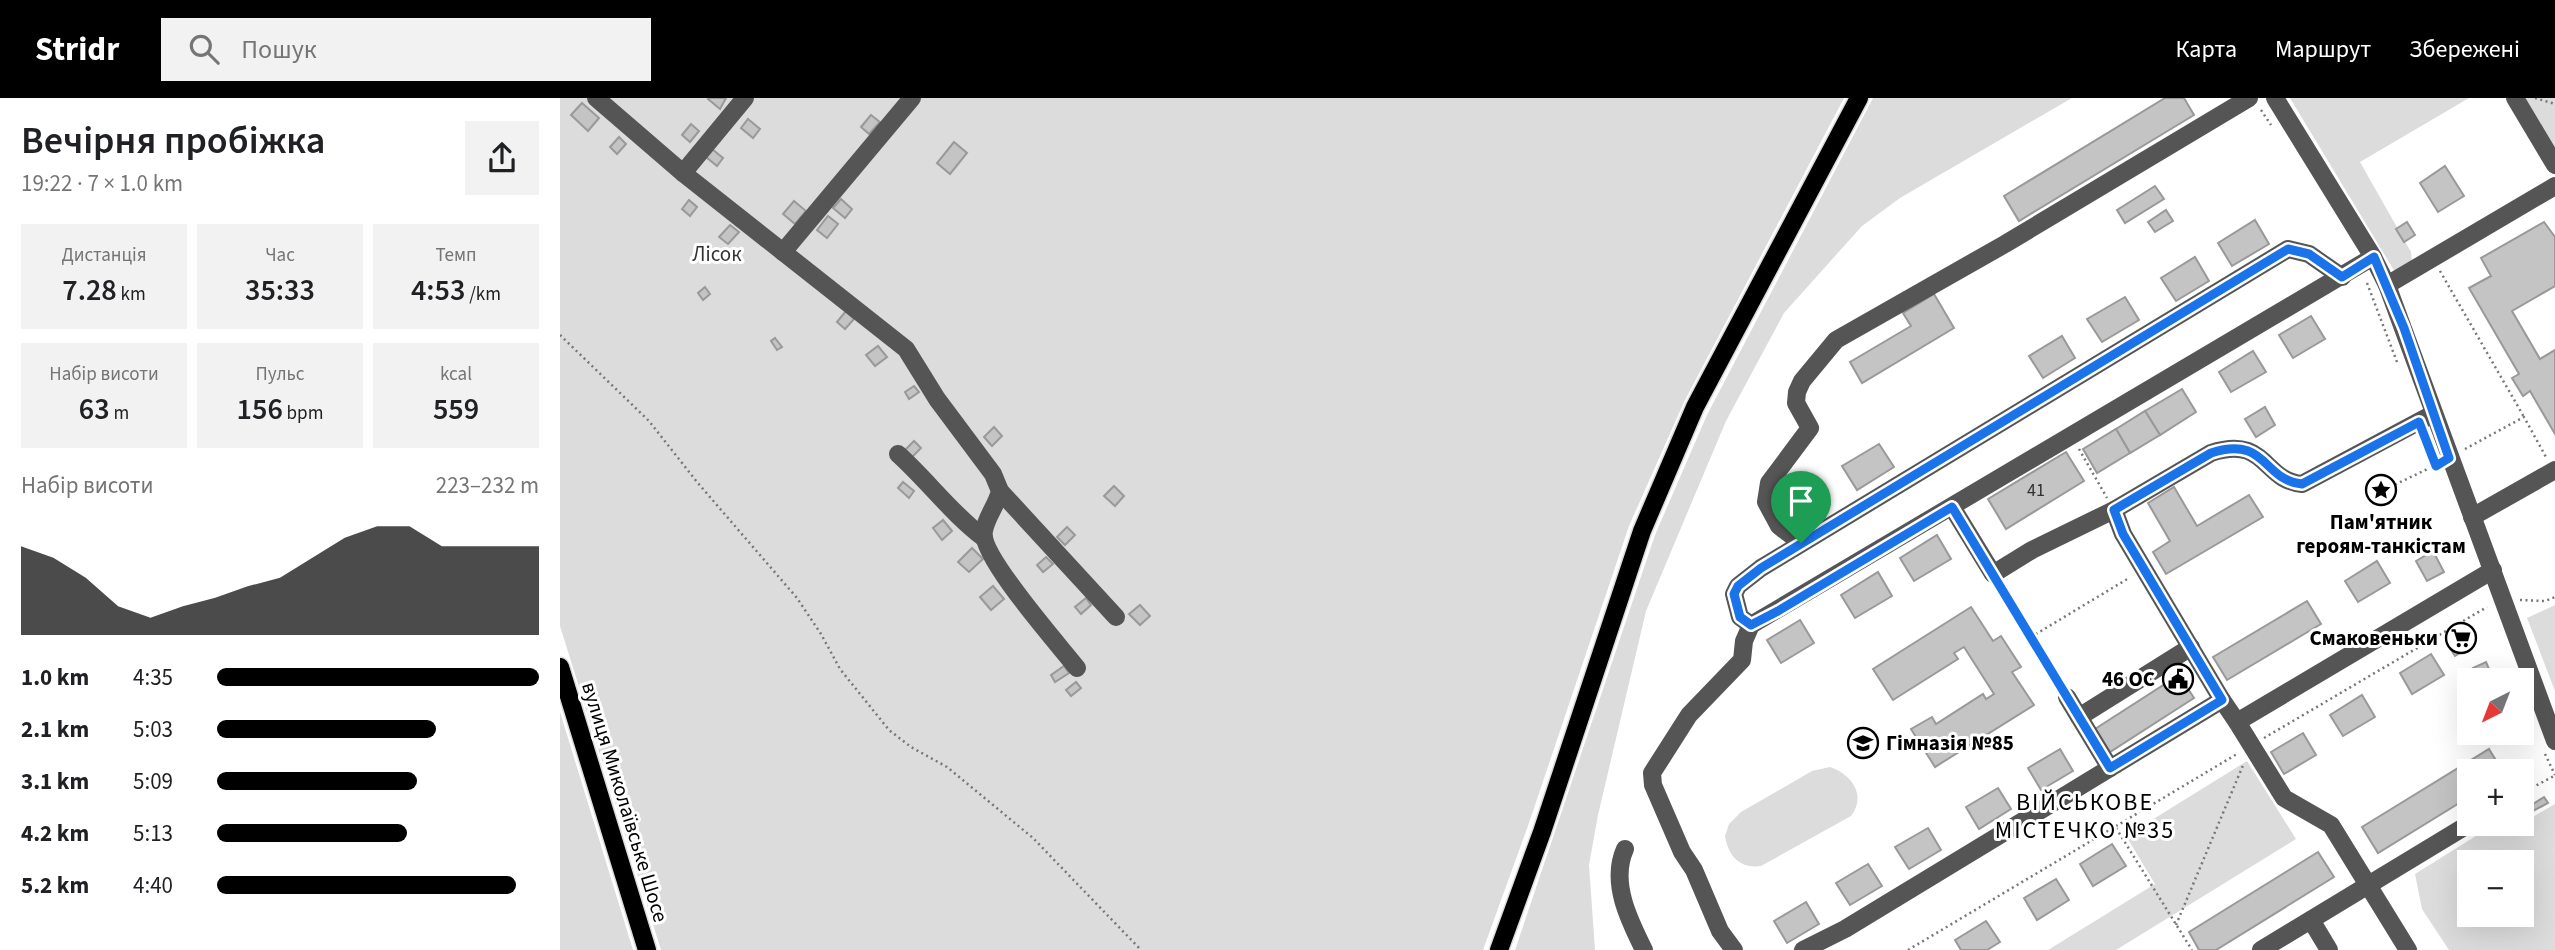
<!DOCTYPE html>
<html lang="uk">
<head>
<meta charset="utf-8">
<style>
  body { margin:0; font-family:"Source Sans 3",sans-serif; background:#f2f2f2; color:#202124; height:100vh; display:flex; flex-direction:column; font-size:26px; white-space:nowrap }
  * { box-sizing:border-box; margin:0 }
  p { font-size:23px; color:#757577 }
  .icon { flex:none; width:38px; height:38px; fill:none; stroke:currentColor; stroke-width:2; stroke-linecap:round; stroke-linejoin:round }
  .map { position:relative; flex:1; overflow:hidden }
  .details { display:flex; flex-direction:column; background:#fff; width:560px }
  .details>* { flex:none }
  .needle { width:46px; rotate:222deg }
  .controls { position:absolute; left:1897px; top:570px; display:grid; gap:14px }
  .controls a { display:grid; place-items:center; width:77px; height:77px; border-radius:0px; background:#fff; box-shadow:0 7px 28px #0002; font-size:35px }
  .pin { position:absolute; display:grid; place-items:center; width:60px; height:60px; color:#fff; margin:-72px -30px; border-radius:50% 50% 50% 0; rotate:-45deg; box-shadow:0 0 7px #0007 }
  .pin .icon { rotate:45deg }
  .round { display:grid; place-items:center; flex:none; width:74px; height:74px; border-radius:0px; background:#f2f2f2 }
  .headline { display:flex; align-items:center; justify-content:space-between; height:119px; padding:0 21px }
  h1 { font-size:38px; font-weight:600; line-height:52px }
  .figures { display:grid; grid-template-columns:repeat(3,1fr); gap:10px; height:119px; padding:7px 21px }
  .figures div { display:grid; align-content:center; border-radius:0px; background:#f2f2f2; text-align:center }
  .figures b { font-size:30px; font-weight:600 }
  .figures small { font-size:19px; font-weight:400 }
  .figures p { font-size:19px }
  .chart { height:196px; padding:14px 21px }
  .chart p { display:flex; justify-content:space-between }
  .chart svg { width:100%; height:126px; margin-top:7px; fill:#000; opacity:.7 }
  ul { padding:0 21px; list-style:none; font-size:23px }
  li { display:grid; grid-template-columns:112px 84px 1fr; align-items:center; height:52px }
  li i { height:18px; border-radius:9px; background:#000 }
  header { display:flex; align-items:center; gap:42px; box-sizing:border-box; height:98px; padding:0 35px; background:#000; color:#fff }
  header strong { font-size:33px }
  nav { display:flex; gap:38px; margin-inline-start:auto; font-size:24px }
  .search { width:490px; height:63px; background:#f2f2f2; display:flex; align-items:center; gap:18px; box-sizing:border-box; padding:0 24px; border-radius:0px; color:#757577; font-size:26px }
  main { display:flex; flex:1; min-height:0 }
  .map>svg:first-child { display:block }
</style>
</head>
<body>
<header>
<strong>Stridr</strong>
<div class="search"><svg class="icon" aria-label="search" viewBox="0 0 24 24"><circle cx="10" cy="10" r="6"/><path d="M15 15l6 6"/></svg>Пошук</div>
<nav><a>Карта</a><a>Маршрут</a><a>Збережені</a></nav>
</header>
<main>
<section class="details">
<div class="headline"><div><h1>Вечірня пробіжка</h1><p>19:22 · 7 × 1.0 km</p></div><a class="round"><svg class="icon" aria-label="share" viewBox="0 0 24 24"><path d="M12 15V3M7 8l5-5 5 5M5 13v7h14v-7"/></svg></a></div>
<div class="figures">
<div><p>Дистанція</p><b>7.28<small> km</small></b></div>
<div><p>Час</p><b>35:33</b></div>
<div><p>Темп</p><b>4:53<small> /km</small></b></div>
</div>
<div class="figures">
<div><p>Набір висоти</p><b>63<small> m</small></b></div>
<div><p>Пульс</p><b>156<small> bpm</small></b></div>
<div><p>kcal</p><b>559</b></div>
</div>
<div class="chart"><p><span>Набір висоти</span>223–232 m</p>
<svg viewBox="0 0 160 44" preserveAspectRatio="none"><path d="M0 44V13L10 17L20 24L30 34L40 38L50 34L60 31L70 27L80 24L90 17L100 10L110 6L120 6L130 13L140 13L150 13L160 13V44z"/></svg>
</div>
<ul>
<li><b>1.0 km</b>4:35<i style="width:100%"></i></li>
<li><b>2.1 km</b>5:03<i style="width:68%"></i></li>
<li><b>3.1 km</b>5:09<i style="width:62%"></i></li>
<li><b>4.2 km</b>5:13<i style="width:59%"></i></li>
<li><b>5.2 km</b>4:40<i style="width:93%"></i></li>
</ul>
</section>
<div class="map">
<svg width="1995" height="852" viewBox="0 0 1995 852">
  <rect width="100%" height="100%" fill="#fff"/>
  <g fill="#dcdcdc" fill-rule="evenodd">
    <path d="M0,0H1284L1124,304L1069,428L969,725L923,852H101L0,528Z"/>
    <path d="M1313,0H1512L1340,100L1302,128L1224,215L1166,323L1086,513L1038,717L1029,767L1035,852H955L1095,437L1147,317Z"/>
    <path d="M1730,0H1909L1800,64L1851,154L1852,164L1835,174Z"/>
    <path d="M1962,0H1995V57Z"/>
    <path d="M1995,507V593L1967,520Z"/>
    <path d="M0,614L73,852H0Z"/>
    <path d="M1687,663L1736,741L1556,852H1488L1595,786L1566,738Z"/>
    <path d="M1270,669C1291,676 1307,697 1291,718L1201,768C1180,771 1168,758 1165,738L1169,726L1181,714L1252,673Z"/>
    <path d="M1995,706V852H1889L1862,811L1855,776L1935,726H1962L1964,709L1971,720ZM1909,765H1962V817H1909Z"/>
  </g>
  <g fill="#c4c4c4" stroke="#999" stroke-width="2">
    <path d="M166,0L160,11L148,1L149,0Z"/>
    <path d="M1605,0H1624L1634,17L1459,123L1444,98Z"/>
    <path d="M22,5L39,20L28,33L11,17Z"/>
    <path d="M311,17L320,24L309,36L301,29Z"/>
    <path d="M188,21L200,31L193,40L181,30Z"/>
    <path d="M131,26L139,33L130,44L122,37Z"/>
    <path d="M59,39L66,46L57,56L50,49Z"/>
    <path d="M394,44L407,55L390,76L377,65Z"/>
    <path d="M152,51L163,60L157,68L146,59Z"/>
    <path d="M1885,68L1904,98L1878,114L1860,85Z"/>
    <path d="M1595,88L1604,101L1565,125L1557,112Z"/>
    <path d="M281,101L292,111L285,120L273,110Z"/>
    <path d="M129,102L137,109L130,118L122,111Z"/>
    <path d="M234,103L246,113L235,126L223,116Z"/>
    <path d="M1606,112L1613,123L1595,134L1588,124Z"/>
    <path d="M268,118L278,126L267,140L257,132Z"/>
    <path d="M1695,122L1709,146L1672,168L1658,145Z"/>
    <path d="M1847,124L1855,137L1844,144L1836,131Z"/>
    <path d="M1984,124L1995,139V188L1952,213L1980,261L1995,252V336L1970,293L1963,298L1952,280L1959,276L1909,190L1931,178L1921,160Z"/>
    <path d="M170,127L179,134L168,146L159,139Z"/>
    <path d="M1635,159L1649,183L1616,203L1601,180Z"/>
    <path d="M145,189L150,196L143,202L138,195Z"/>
    <path d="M1374,196L1394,230L1302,285L1290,264L1351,228L1343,215Z"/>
    <path d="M1565,199L1579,222L1542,244L1527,221Z"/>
    <path d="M286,213L294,221L285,231L277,224Z"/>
    <path d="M1751,218L1765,241L1733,260L1719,237Z"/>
    <path d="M1502,238L1515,260L1483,280L1469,258Z"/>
    <path d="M215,240L222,249L217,252L211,243Z"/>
    <path d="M318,248L327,259L315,268L306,257Z"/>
    <path d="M1693,253L1706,274L1671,294L1659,274Z"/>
    <path d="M354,288L359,294L349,301L345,294Z"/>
    <path d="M1622,291L1636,314L1600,337L1585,313Z"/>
    <path d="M1705,309L1715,327L1696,339L1685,321Z"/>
    <path d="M1585,313L1600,337L1570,355L1556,331Z"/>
    <path d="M434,329L442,338L432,348L424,339Z"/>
    <path d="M1556,331L1570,355L1537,375L1523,351Z"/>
    <path d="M354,343L361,350L351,360L344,353Z"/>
    <path d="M1319,346L1334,369L1297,392L1282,368Z"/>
    <path d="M1506,354L1524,383L1446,431L1428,401Z"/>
    <path d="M1256,383L1270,406L1236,427L1221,404Z"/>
    <path d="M343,384L354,393L349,400L338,390Z"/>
    <path d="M554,388L564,398L555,408L544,398Z"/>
    <path d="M1614,389L1637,428L1689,397L1703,419L1606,476L1593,454L1610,443L1588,405Z"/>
    <path d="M383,422L392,433L382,442L373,430Z"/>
    <path d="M507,429L515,437L505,447L497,439Z"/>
    <path d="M1377,437L1391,461L1354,483L1340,460Z"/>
    <path d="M412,450L423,461L409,474L398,464Z"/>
    <path d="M1873,453L1884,474L1867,483L1856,463Z"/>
    <path d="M486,459L493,466L483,474L477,467Z"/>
    <path d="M1817,463L1830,485L1798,504L1785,483Z"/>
    <path d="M1318,474L1332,498L1295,520L1281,497Z"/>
    <path d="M433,488L444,501L431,512L420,499Z"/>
    <path d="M526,500L531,507L521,516L515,509Z"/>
    <path d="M1747,503L1761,526L1667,582L1653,559Z"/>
    <path d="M580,507L590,518L580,527L569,516Z"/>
    <path d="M1411,509L1433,543L1441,538L1461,569L1452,574L1474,607L1375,669L1351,631L1372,619L1376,626L1423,596L1426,601L1434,596L1404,549L1394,555L1398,561L1333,602L1313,571Z"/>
    <path d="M1240,522L1254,545L1221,565L1207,542Z"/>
    <path d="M1903,533L1912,548L1895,558L1888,547L1895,543L1893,539Z"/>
    <path d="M1871,556L1884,577L1852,596L1840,575Z"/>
    <path d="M1926,564L1934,583L1909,584L1917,579L1913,570Z"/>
    <path d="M504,568L509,575L495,584L491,577Z"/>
    <path d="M1619,577L1634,600L1550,654L1535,631Z"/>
    <path d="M516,584L521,590L511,598L506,592Z"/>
    <path d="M1802,597L1815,619L1783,638L1770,617Z"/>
    <path d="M1743,635L1756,657L1724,676L1711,654Z"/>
    <path d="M1500,651L1513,673L1481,692L1468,670Z"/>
    <path d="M1929,651L1943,674H1909V699L1818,755L1802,729Z"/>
    <path d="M1438,690L1451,711L1419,731L1406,709Z"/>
    <path d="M1984,699L1988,705L1973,713L1970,708Z"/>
    <path d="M1368,730L1381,752L1349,771L1335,749Z"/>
    <path d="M1552,746L1566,768L1533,788L1520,766Z"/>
    <path d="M1758,754L1774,779L1656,852H1639L1629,834Z"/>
    <path d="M1308,766L1322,788L1290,807L1276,785Z"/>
    <path d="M1496,781L1509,802L1477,822L1464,800Z"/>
    <path d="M1246,804L1259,826L1227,845L1214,823Z"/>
    <path d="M1426,823L1440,844L1427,852H1401L1395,842Z"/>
  </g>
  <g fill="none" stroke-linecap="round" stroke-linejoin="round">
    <g stroke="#dbdbdb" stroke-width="21">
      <g id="major">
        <path d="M0,569L87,852"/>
        <path d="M939,852L982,734L1082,433L1135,309L1299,0"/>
      </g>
    </g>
    <g stroke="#777" stroke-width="2.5" stroke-dasharray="2 3.5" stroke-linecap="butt">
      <path d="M1975,0L1995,6"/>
      <path d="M1701,12L1711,27"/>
      <path d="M1880,173L1964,319"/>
      <path d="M1807,185L1837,264"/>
      <path d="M0,237L89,323L137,384L237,500L261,536L280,571L329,632L351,649L387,669L473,740L581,852"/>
      <path d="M1519,351L1547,400"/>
      <path d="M1905,351L1964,319L1986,359"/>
      <path d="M1830,389L1878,366"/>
      <path d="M1441,490L1500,587"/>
      <path d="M1960,502L1985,503L1995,499"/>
      <path d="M1471,539L1569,480"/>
      <path d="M1704,640L1927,509"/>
      <path d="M1985,656L1995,677"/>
      <path d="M1962,695L1994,678"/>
      <path d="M1556,730L1632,852"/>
      <path d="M1616,827L1684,665"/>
      <path d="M1348,852L1677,656"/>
    </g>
    <g stroke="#555" stroke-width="18">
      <path d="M36,0L123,75L346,251L377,301L433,376L440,393C437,407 426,419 424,433C419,457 499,547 517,570"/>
      <path d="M1715,0L1813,159L1827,187L1995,643"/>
      <path d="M1955,0L1995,67"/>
      <path d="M123,75L185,0"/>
      <path d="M223,154L352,0"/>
      <path d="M1827,187L1995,88"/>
      <path d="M338,356C368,383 392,416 424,440"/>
      <path d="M440,393L556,519"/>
      <path d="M1392,409L1433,476L1472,452L1554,412L1563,436L1662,602"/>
      <path d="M1554,412L1651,355C1707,337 1702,382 1742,386L1873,316"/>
      <path d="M1912,419L1995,372"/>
      <path d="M1241,445L1219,428L1206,404L1209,385L1250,330L1236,305L1237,294L1242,283L1276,242L1445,146L1689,0"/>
      <path d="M1191,527L1180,519L1174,496L1178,488L1201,470L1728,151L1749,156L1782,179"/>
      <path d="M1507,599L1550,670"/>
      <path d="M1519,619L1631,549"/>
      <path d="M1677,624L1724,700L1771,727L1848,852"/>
      <path d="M1065,751C1050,784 1069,822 1084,852"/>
      <path d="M1751,822L1769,852"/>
      <path d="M1174,852L1160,833L1134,772L1122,754L1093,687L1092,675L1129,617L1182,562L1184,543L1191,527L1813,159"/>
      <path d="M1243,852L1285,831L1662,602L1677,624L1933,472"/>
      <path d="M1701,852L1909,726"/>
    </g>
    <use href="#major" stroke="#000" stroke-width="18"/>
  </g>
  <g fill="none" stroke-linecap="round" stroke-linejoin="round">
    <g stroke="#fff" stroke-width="14">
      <path id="route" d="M1728,151L1749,156L1782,179L1814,159L1844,230L1889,360L1876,368L1859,324L1742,386C1702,382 1707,337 1651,355L1554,412L1563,436L1662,602L1550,670L1392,409L1218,513L1191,527L1180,519L1174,496L1178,488L1201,470Z"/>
    </g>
    <use href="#route" stroke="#1a73e8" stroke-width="9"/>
  </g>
  <defs>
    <g id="sight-ring" transform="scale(1.575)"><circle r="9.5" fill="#fff" stroke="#000" stroke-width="1.5"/><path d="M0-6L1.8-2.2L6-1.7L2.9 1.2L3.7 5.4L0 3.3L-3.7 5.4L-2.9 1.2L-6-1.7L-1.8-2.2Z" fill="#000"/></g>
    <g id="supermarket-ring" transform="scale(1.575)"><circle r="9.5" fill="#fff" stroke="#000" stroke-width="1.5"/><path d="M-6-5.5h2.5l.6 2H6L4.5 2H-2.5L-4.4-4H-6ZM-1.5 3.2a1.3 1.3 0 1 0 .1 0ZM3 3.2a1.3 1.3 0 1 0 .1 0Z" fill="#000"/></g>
    <g id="civic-ring" transform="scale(1.575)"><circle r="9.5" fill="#fff" stroke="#000" stroke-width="1.5"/><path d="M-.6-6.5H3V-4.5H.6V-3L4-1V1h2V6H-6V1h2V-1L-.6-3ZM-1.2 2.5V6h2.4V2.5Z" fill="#000"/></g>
    <g id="school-ring" transform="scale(1.575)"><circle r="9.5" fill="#fff" stroke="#000" stroke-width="1.5"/><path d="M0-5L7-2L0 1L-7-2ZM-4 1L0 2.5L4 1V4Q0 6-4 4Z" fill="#000"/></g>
  </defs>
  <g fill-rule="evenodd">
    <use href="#sight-ring" x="1821" y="392"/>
    <use href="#supermarket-ring" x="1901" y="540"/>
    <use href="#civic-ring" x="1618" y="581"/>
    <use href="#school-ring" x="1303" y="645"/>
  </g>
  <g text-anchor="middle" stroke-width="6" stroke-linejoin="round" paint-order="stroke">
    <g font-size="18" fill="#313131">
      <text x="1476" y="398">41</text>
    </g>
    <g font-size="21" fill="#333" stroke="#fff">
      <text x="157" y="163">Лісок</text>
    </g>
    <g font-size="21" font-weight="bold" fill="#000" stroke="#fff" text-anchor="end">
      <text x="1821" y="431" text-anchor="middle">Пам'ятник<tspan x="1821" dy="24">героям-танкістам</tspan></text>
      <text x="1878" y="547">Смаковеньки</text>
      <text x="1595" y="588">46 ОС</text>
      <text x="1326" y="652" text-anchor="start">Гімназія №85</text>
    </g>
    <g font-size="21" fill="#000" stroke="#fff">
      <text transform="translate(65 704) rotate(73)" y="7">вулиця Миколаївське Шосе</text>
    </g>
    <g font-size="24" letter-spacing="2" fill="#000" stroke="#fff">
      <text x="1525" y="712">ВІЙСЬКОВЕ<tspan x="1525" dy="28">МІСТЕЧКО №35</tspan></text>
    </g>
  </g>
</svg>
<div class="controls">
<a><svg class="needle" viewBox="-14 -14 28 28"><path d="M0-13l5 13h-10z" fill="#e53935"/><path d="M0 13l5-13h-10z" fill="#757577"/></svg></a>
<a>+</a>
<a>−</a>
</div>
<div class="pin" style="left:1241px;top:445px;background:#1e9e55"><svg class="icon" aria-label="arrive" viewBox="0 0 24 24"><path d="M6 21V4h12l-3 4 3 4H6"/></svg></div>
</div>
</main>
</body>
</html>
